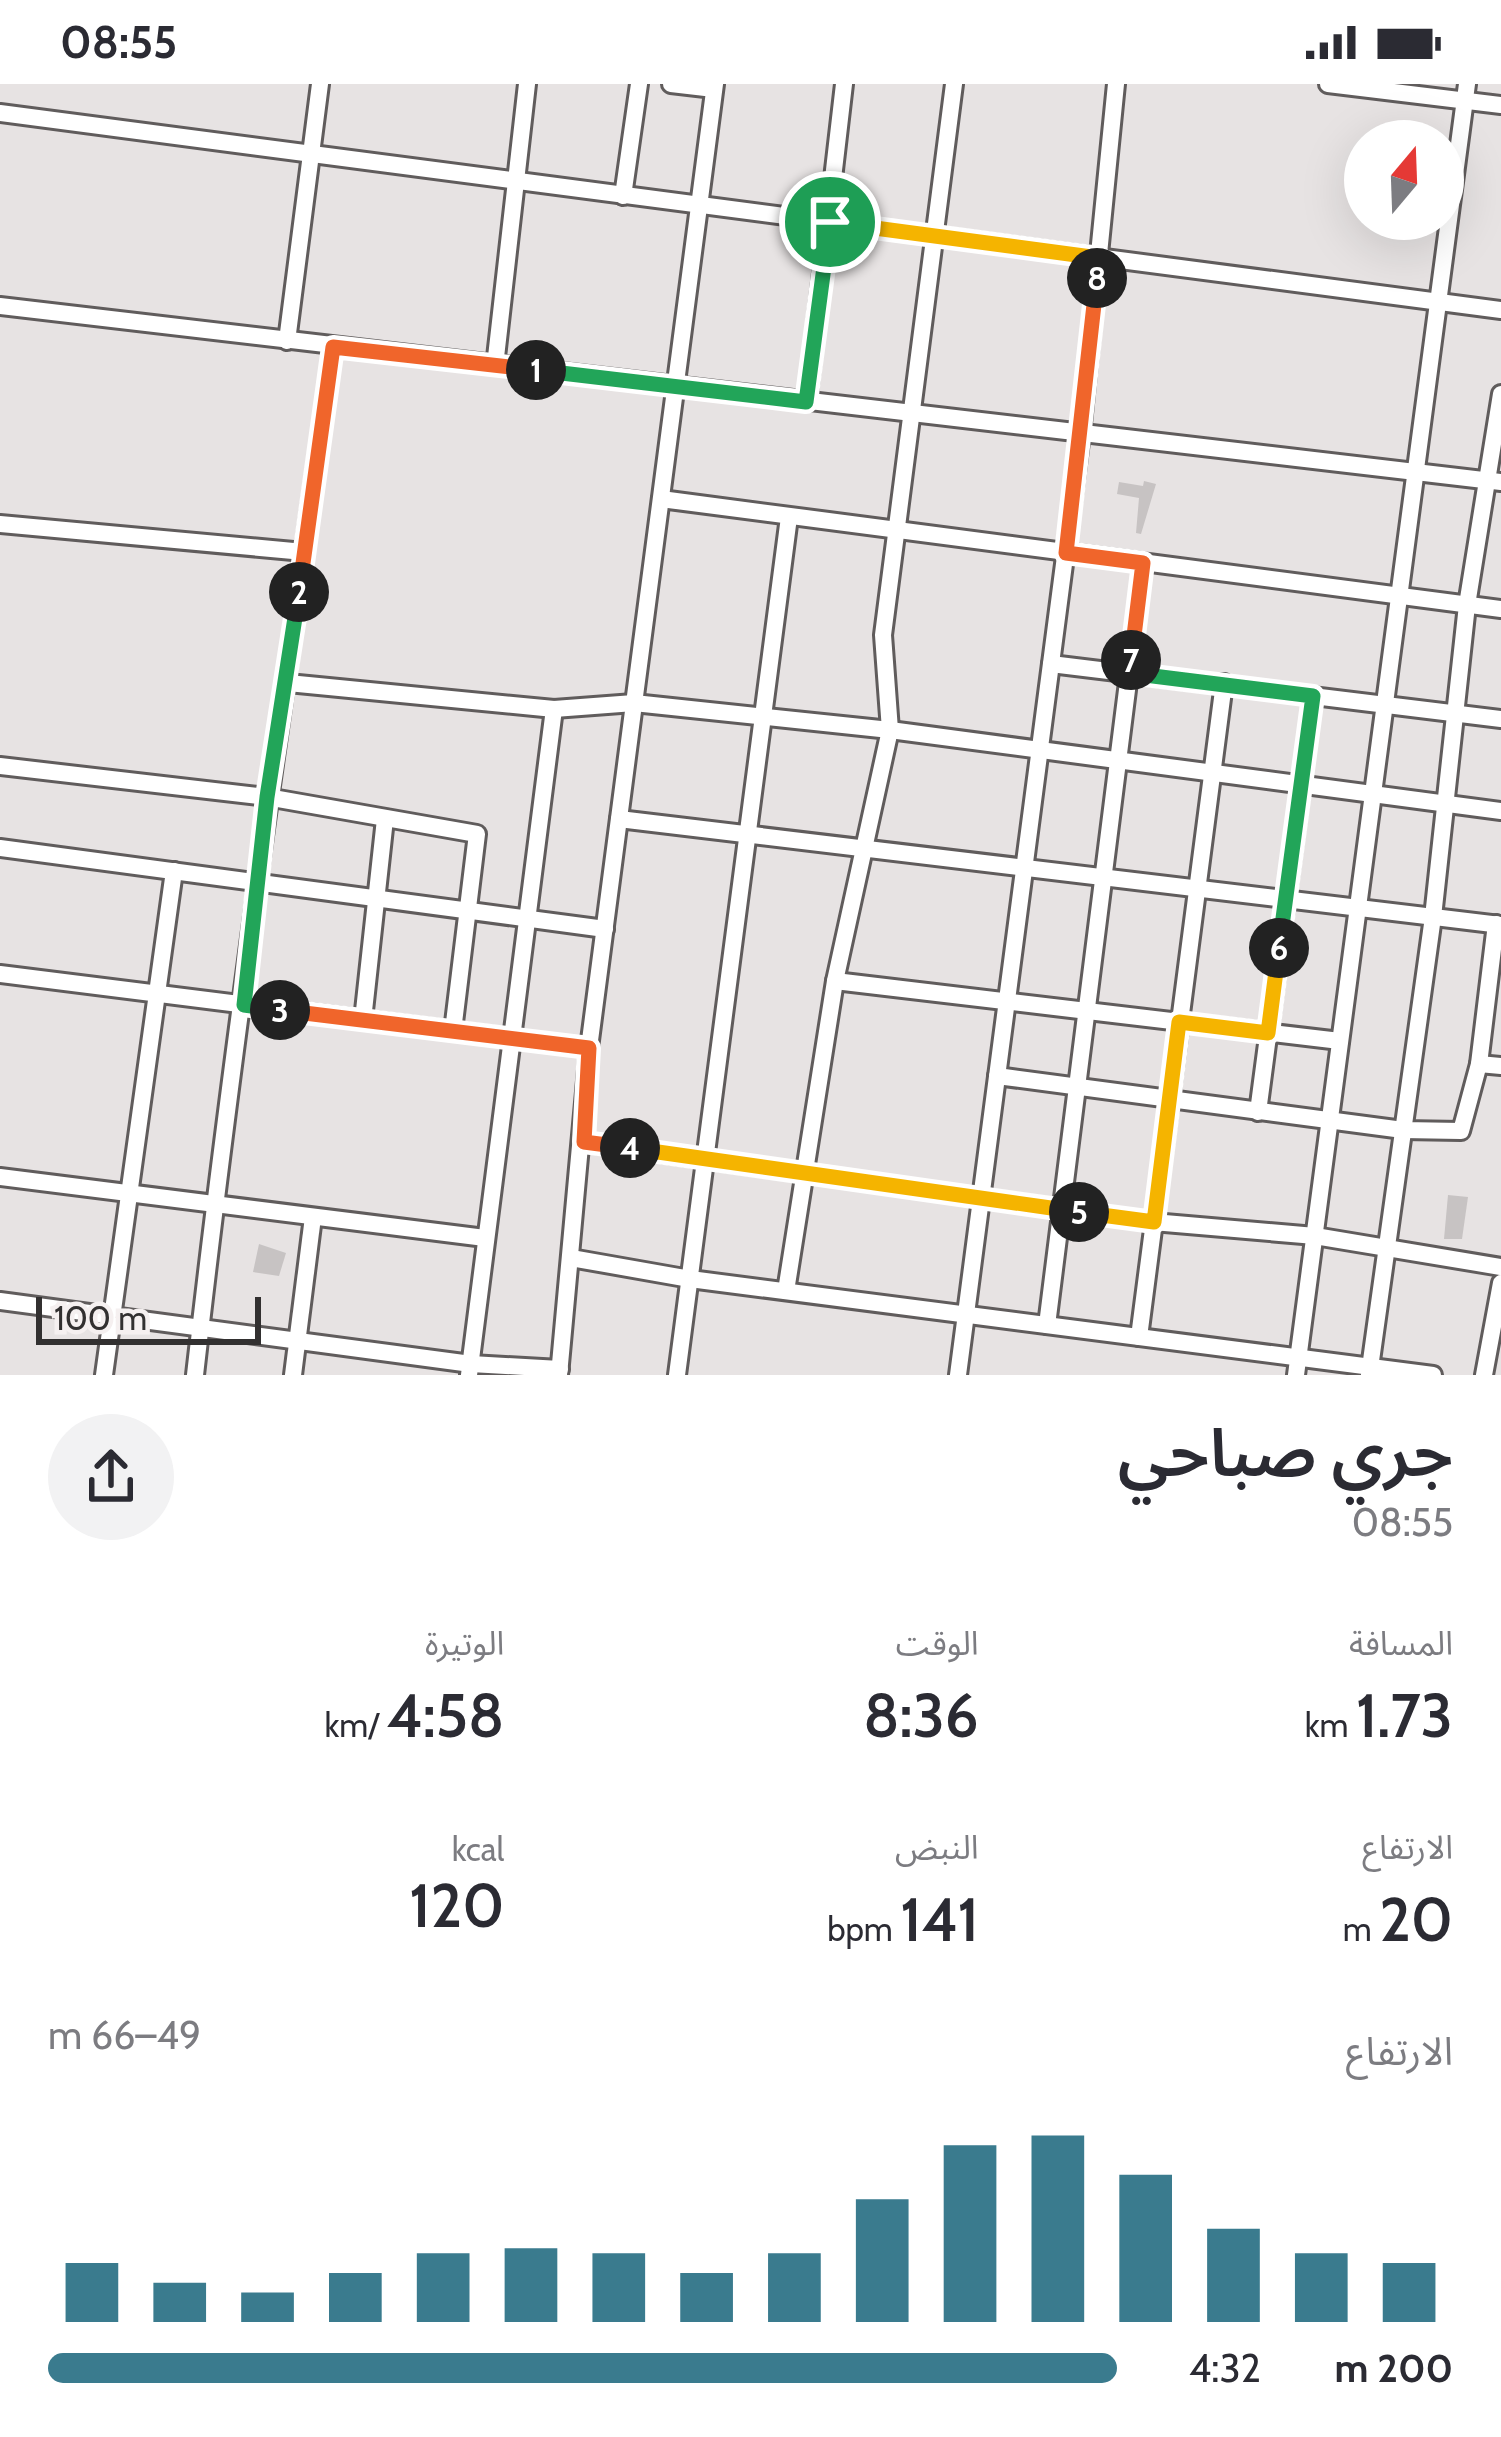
<!DOCTYPE html>
<html lang="ar">
<head>
<meta charset="utf-8">
<style>
  body { margin:0; font-family:Cabin,"Noto Sans Arabic",sans-serif; background:#f2f2f3; color:#2b2b33; direction:rtl; height:100vh; display:flex; flex-direction:column; font-size:45px; white-space:nowrap }
  * { box-sizing:border-box; margin:0 }
  p { font-size:39px; color:#7c7c81 }
  .icon { flex:none; width:66px; height:66px; fill:none; stroke:currentColor; stroke-width:2; stroke-linecap:round; stroke-linejoin:round }
  .map { position:relative; height:1291px; overflow:hidden; direction:ltr }
  .details { display:flex; flex-direction:column; background:#fff; flex:1 }
  .details>* { flex:none }
  .needle { width:78px; rotate:19deg }
  .buttons { position:absolute; left:1344px; top:36px; display:grid; gap:24px }
  .buttons a { display:grid; place-items:center; width:120px; height:120px; border-radius:50%; background:#fff; box-shadow:0 12px 48px #0002; font-size:60px }
  .scale { position:absolute; left:36px; bottom:30px; width:225px; box-sizing:border-box; padding-left:12px; border:6px solid #323030; border-top:0; font-size:33px; line-height:42px; white-space:nowrap; color:#323030; -webkit-text-stroke:9px #f5f0f0; paint-order:stroke }
  .pin { position:absolute; display:grid; place-items:center; width:102px; height:102px; color:#fff; margin:-51px; border:6px solid #fff; border-radius:50%; box-shadow:0 3px 12px #0007 }
  .km { position:absolute; width:60px; height:60px; margin:-30px; border-radius:50%; background:#222; color:#fff; font-size:33px; line-height:60px; text-align:center }
  .round { display:grid; place-items:center; flex:none; width:126px; height:126px; border-radius:63px; background:#f2f2f3 }
  .head { display:flex; align-items:center; justify-content:space-between; height:204px; padding:0 48px }
  h1 { font-size:66px; font-weight:600; line-height:90px }
  .stats { display:grid; grid-template-columns:repeat(3,1fr); gap:18px; height:204px; padding:12px 48px }
  .stats div { display:grid; align-content:center }
  .stats b { font-size:60px; font-weight:600 }
  .stats small { font-size:33px; font-weight:400 }
  .stats p { font-size:33px }
  .chart { height:336px; padding:24px 48px }
  .chart p { display:flex; justify-content:space-between }
  .chart svg { width:100%; height:216px; margin-top:12px; stroke:#3a7b8e; stroke-width:6 }
  ul { padding:0 48px; list-style:none; font-size:39px }
  li { display:grid; grid-template-columns:192px 144px 1fr; align-items:center; height:90px }
  li i { height:30px; border-radius:15px; background:#3a7b8e }
  .status { display:flex; justify-content:space-between; align-items:center; height:84px; padding:0 60px; background:#fff; direction:ltr }
  .status svg { height:33px; fill:currentColor }
  .map>svg:first-child { display:block }
</style>
</head>
<body>
<div class="status"><b>08:55</b><svg viewBox="0 0 49 12"><path d="M0 12V9h3v3zM5 12V6h3v6zM10 12V3h3v9zM15 12V0h3v12zM26 1h20v11H26zM47 4h2v5h-2z"/></svg></div>
<div class="map">
<svg width="1501" height="1291" viewBox="0 0 1501 1291">
  <rect width="100%" height="100%" fill="#e7e3e3"/>
  <g fill="#c7c3c3">
    <path d="M1144,397L1156,400L1141,450L1136,449L1139,414L1117,410L1119,398L1143,402Z"/>
    <path d="M1448,1111L1468,1113L1462,1155H1444Z"/>
    <path d="M259,1160L286,1169L279,1192L253,1188Z"/>
  </g>
  <g fill="none" stroke-linecap="round" stroke-linejoin="round">
    <g stroke="#605c5c" stroke-width="22">
      <g id="minor">
        <path d="M671,0L714,5"/>
        <path d="M1328,0L1501,21"/>
        <path d="M0,29L1501,226"/>
        <path d="M623,112L639,0"/>
        <path d="M0,222L1501,398"/>
        <path d="M287,257L320,0"/>
        <path d="M495,282L527,0"/>
        <path d="M807,318L844,0"/>
        <path d="M661,415L1501,525"/>
        <path d="M0,440L304,468"/>
        <path d="M1051,580L1501,635"/>
        <path d="M288,599L554,625L634,619L890,646L1501,727"/>
        <path d="M0,682L267,713L477,750L453,947"/>
        <path d="M619,735L1501,841"/>
        <path d="M0,764L605,845"/>
        <path d="M0,890L589,964"/>
        <path d="M835,897L1340,957"/>
        <path d="M363,936L385,735"/>
        <path d="M1479,980L1501,982"/>
        <path d="M997,992L1403,1046L1461,1047L1479,980L1496,840"/>
        <path d="M1258,1028L1313,612"/>
        <path d="M583,1058L1153,1138L1315,1152L1501,1183"/>
        <path d="M0,1093L485,1154"/>
        <path d="M571,1174L690,1195L1433,1291"/>
        <path d="M786,1207L835,897L890,646L883,551L954,0"/>
        <path d="M0,1217L471,1280L560,1285"/>
        <path d="M1047,1241L1143,479"/>
        <path d="M1139,1253L1224,599"/>
        <path d="M104,1291L174,787"/>
        <path d="M195,1291C234,947 285,605 333,263"/>
        <path d="M293,1291L313,1133"/>
        <path d="M469,1291L554,625"/>
        <path d="M559,1291L589,964L715,0"/>
        <path d="M677,1291L789,433"/>
        <path d="M958,1291L1081,350L1116,0"/>
        <path d="M1296,1291L1467,0"/>
        <path d="M1369,1291L1433,833L1467,521L1501,310"/>
        <path d="M1484,1291L1501,1199"/>
      </g>
    </g>
    <use href="#minor" stroke="#fff" stroke-width="16"/>
  </g>
  <g fill="none" stroke-linecap="round" stroke-linejoin="round">
    <g stroke="#fff" stroke-width="24">
      <path id="split-1" d="M536,286L806,318L830,138"/>
    </g>
    <g stroke="#fff" stroke-width="24">
      <path id="split-2" d="M299,508L333,263L536,286"/>
    </g>
    <g stroke="#fff" stroke-width="24">
      <path id="split-3" d="M280,926L244,921L267,713L299,508"/>
    </g>
    <g stroke="#fff" stroke-width="24">
      <path id="split-4" d="M280,926L589,964L584,1058L630,1064"/>
    </g>
    <g stroke="#fff" stroke-width="24">
      <path id="split-5" d="M630,1064L1079,1128"/>
    </g>
    <g stroke="#fff" stroke-width="24">
      <path id="split-6" d="M1079,1128L1154,1138L1179,938L1268,949L1279,864"/>
    </g>
    <g stroke="#fff" stroke-width="24">
      <path id="split-7" d="M1131,576L1129,589L1313,612L1279,864"/>
    </g>
    <g stroke="#fff" stroke-width="24">
      <path id="split-8" d="M1097,194L1066,469L1143,479L1131,576"/>
    </g>
    <g stroke="#fff" stroke-width="24">
      <path id="split-9" d="M830,138L1099,174L1097,194"/>
    </g>
    <use href="#split-1" stroke="#22a559" stroke-width="15"/>
    <use href="#split-2" stroke="#f0652b" stroke-width="15"/>
    <use href="#split-3" stroke="#22a559" stroke-width="15"/>
    <use href="#split-4" stroke="#f0652b" stroke-width="15"/>
    <use href="#split-5" stroke="#f5b400" stroke-width="15"/>
    <use href="#split-6" stroke="#f5b400" stroke-width="15"/>
    <use href="#split-7" stroke="#22a559" stroke-width="15"/>
    <use href="#split-8" stroke="#f0652b" stroke-width="15"/>
    <use href="#split-9" stroke="#f5b400" stroke-width="15"/>
  </g>
</svg>
<div class="buttons">
<a><svg class="needle" viewBox="-14 -14 28 28"><path d="M0-13l5 13h-10z" fill="#e53935"/><path d="M0 13l5-13h-10z" fill="#7c7c81"/></svg></a>
</div>
<div class="scale">100 m</div>
<div class="pin" style="left:830px;top:138px;background:#1e9e55"><svg class="icon" aria-label="arrive" viewBox="0 0 24 24"><path d="M6 21V4h12l-3 4 3 4H6"/></svg></div>
<b class="km" style="left:536px;top:286px">1</b>
<b class="km" style="left:299px;top:508px">2</b>
<b class="km" style="left:280px;top:926px">3</b>
<b class="km" style="left:630px;top:1064px">4</b>
<b class="km" style="left:1079px;top:1128px">5</b>
<b class="km" style="left:1279px;top:864px">6</b>
<b class="km" style="left:1131px;top:576px">7</b>
<b class="km" style="left:1097px;top:194px">8</b>
</div>
<section class="details">
<div class="head"><div><h1>جري صباحي</h1><p>08:55</p></div><a class="round"><svg class="icon" aria-label="share" viewBox="0 0 24 24"><path d="M12 15V3M7 8l5-5 5 5M5 13v7h14v-7"/></svg></a></div>
<div class="stats">
<div><p>المسافة</p><b>1.73<small> km</small></b></div>
<div><p>الوقت</p><b>8:36</b></div>
<div><p>الوتيرة</p><b>4:58<small> /km</small></b></div>
</div>
<div class="stats">
<div><p>الارتفاع</p><b>20<small> m</small></b></div>
<div><p>النبض</p><b>141<small> bpm</small></b></div>
<div><p>kcal</p><b>120</b></div>
</div>
<div class="chart"><p><span>الارتفاع</span>49–66 m</p>
<svg viewBox="0 0 160 44" preserveAspectRatio="none"><path d="M5 44V32M15 44V36M25 44V38M35 44V34M45 44V30M55 44V29M65 44V30M75 44V34M85 44V30M95 44V19M105 44V8M115 44V6M125 44V14M135 44V25M145 44V30M155 44V32"/></svg>
</div>
<ul>
<li><b>200 m</b>4:32<i style="width:100%"></i></li>
</ul>
</section>
</body>
</html>
